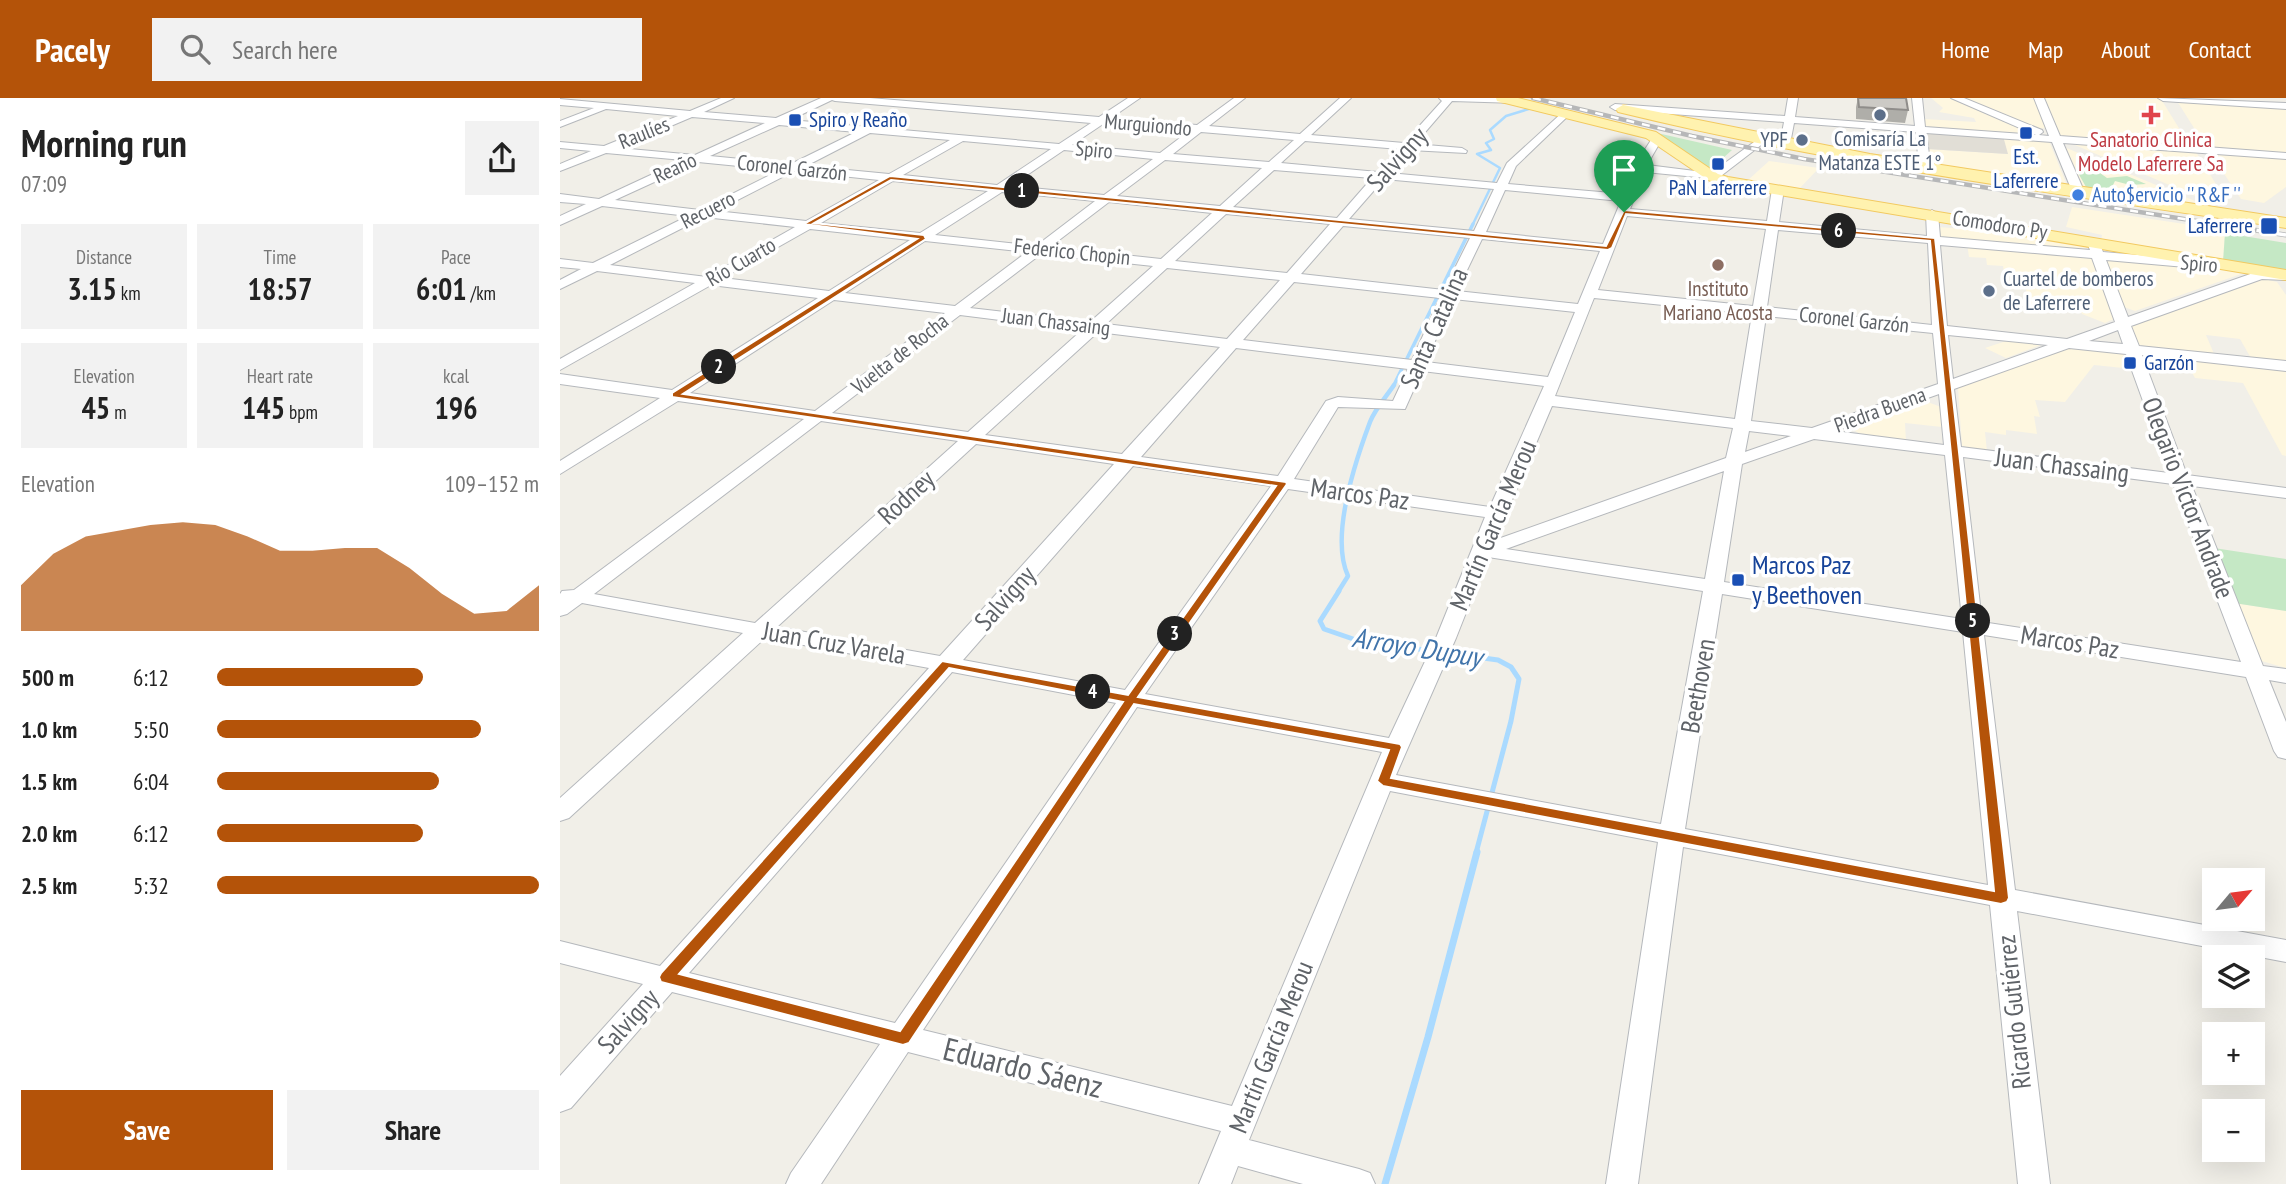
<!DOCTYPE html>
<html lang="en">
<head>
<meta charset="utf-8">
<style>
  body { margin:0; font-family:"PT Sans Narrow",sans-serif; background:#f2f2f2; color:#222; height:100vh; display:flex; flex-direction:column; font-size:26px; white-space:nowrap }
  * { box-sizing:border-box; margin:0 }
  p { font-size:23px; color:#767676 }
  .icon { flex:none; width:38px; height:38px; fill:none; stroke:currentColor; stroke-width:2; stroke-linecap:round; stroke-linejoin:round }
  .map { position:relative; flex:1; overflow:hidden }
  .drawer { display:flex; flex-direction:column; background:#fff; width:560px }
  .drawer>* { flex:none }
  .needle { width:46px; rotate:61deg }
  .buttons { position:absolute; left:1642px; top:770px; display:grid; gap:14px }
  .buttons a { display:grid; place-items:center; width:63px; height:63px; border-radius:0px; background:#fff; box-shadow:0 7px 28px #0002; font-size:35px }
  .pin { position:absolute; display:grid; place-items:center; width:60px; height:60px; color:#fff; margin:-72px -30px; border-radius:50% 50% 50% 0; rotate:-45deg; box-shadow:0 0 7px #0007 }
  .pin .icon { rotate:45deg }
  .km { position:absolute; width:35px; height:35px; margin:-18px; border-radius:50%; background:#222; color:#fff; font-size:19px; line-height:35px; text-align:center }
  .round { display:grid; place-items:center; flex:none; width:74px; height:74px; border-radius:0px; background:#f2f2f2 }
  .head { display:flex; align-items:center; justify-content:space-between; height:119px; padding:0 21px }
  h1 { font-size:38px; font-weight:700; line-height:52px }
  .stats { display:grid; grid-template-columns:repeat(3,1fr); gap:10px; height:119px; padding:7px 21px }
  .stats div { display:grid; align-content:center; border-radius:0px; background:#f2f2f2; text-align:center }
  .stats b { font-size:30px; font-weight:700 }
  .stats small { font-size:19px; font-weight:400 }
  .stats p { font-size:19px }
  .chart { height:196px; padding:14px 21px }
  .chart p { display:flex; justify-content:space-between }
  .chart svg { width:100%; height:126px; margin-top:7px; fill:#b45309; opacity:.7 }
  .cta { display:flex; gap:14px; margin-top:auto; padding:14px 21px }
  .cta a { flex:1; height:80px; border-radius:0px; background:#b45309; color:#fff; font-size:28px; font-weight:700; line-height:80px; text-align:center }
  .cta a+a { background:#f2f2f2; color:#222 }
  ul { padding:0 21px; list-style:none; font-size:23px }
  li { display:grid; grid-template-columns:112px 84px 1fr; align-items:center; height:52px }
  li i { height:18px; border-radius:9px; background:#b45309 }
  header { display:flex; align-items:center; gap:42px; box-sizing:border-box; height:98px; padding:0 35px; background:#b45309; color:#fff }
  header strong { font-size:33px }
  nav { display:flex; gap:38px; margin-inline-start:auto; font-size:24px }
  .search { width:490px; height:63px; background:#f2f2f2; display:flex; align-items:center; gap:18px; box-sizing:border-box; padding:0 24px; border-radius:0px; color:#767676; font-size:26px }
  main { display:flex; flex:1; min-height:0 }
  .map>svg:first-child { display:block }
</style>
</head>
<body>
<header>
<strong>Pacely</strong>
<div class="search"><svg class="icon" aria-label="search" viewBox="0 0 24 24"><circle cx="10" cy="10" r="6"/><path d="M15 15l6 6"/></svg>Search here</div>
<nav><a>Home</a><a>Map</a><a>About</a><a>Contact</a></nav>
</header>
<main>
<section class="drawer">
<div class="head"><div><h1>Morning run</h1><p>07:09</p></div><a class="round"><svg class="icon" aria-label="share" viewBox="0 0 24 24"><path d="M12 15V3M7 8l5-5 5 5M5 13v7h14v-7"/></svg></a></div>
<div class="stats">
<div><p>Distance</p><b>3.15<small> km</small></b></div>
<div><p>Time</p><b>18:57</b></div>
<div><p>Pace</p><b>6:01<small> /km</small></b></div>
</div>
<div class="stats">
<div><p>Elevation</p><b>45<small> m</small></b></div>
<div><p>Heart rate</p><b>145<small> bpm</small></b></div>
<div><p>kcal</p><b>196</b></div>
</div>
<div class="chart"><p><span>Elevation</span>109–152 m</p>
<svg viewBox="0 0 160 44" preserveAspectRatio="none"><path d="M0 44V28L10 17L20 11L30 9L40 7L50 6L60 7L70 11L80 16L90 16L100 15L110 15L120 22L130 31L140 38L150 37L160 28V44z"/></svg>
</div>
<ul>
<li><b>500 m</b>6:12<i style="width:64%"></i></li>
<li><b>1.0 km</b>5:50<i style="width:82%"></i></li>
<li><b>1.5 km</b>6:04<i style="width:69%"></i></li>
<li><b>2.0 km</b>6:12<i style="width:64%"></i></li>
<li><b>2.5 km</b>5:32<i style="width:100%"></i></li>
</ul>
<div class="cta"><a>Save</a><a>Share</a></div>
</section>
<div class="map">
<svg width="1726" height="1086" viewBox="0 0 1726 1086">
  <rect width="100%" height="100%" fill="#f1efe8"/>
  <g fill="#fef7e0">
    <path d="M1371,0H1389L1472,36L1369,29L1364,27V21L1416,24L1414,20L1379,14L1383,10Z"/>
    <path d="M1402,0H1475L1486,30L1476,31Z"/>
    <path d="M1483,0L1601,1L1630,48L1499,39Z"/>
    <path d="M1617,3L1726,9V57L1646,49Z"/>
    <path d="M1443,38L1489,43L1506,85L1370,67L1367,51L1447,56Z"/>
    <path d="M1514,44L1636,54L1664,99L1640,100L1515,47Z"/>
    <path d="M1504,49L1635,103L1638,105L1522,90Z"/>
    <path d="M1650,55L1726,59V89L1704,105L1681,101Z"/>
    <path d="M1209,63L1259,70L1238,92L1187,83Z"/>
    <path d="M1512,109L1631,127L1665,137L1663,164L1541,144L1542,137L1506,129Z"/>
    <path d="M1378,129L1444,134L1524,146L1526,150L1523,153L1380,139Z"/>
    <path d="M1407,146L1532,159L1556,220L1545,225L1522,216L1520,212L1470,207L1462,176L1444,174L1443,168L1427,167L1426,160L1409,159Z"/>
    <path d="M1545,161L1662,170L1684,175L1575,213L1564,209Z"/>
    <path d="M1704,181L1717,184L1726,197V265L1692,262L1680,241L1646,237L1655,258L1578,247L1571,229L1573,228Z"/>
    <path d="M1452,241L1483,246L1446,260L1425,250Z"/>
    <path d="M1511,249L1558,253L1569,259L1573,271L1534,267L1505,304L1475,302L1480,319L1474,318L1477,336L1446,332V337L1425,334L1427,354L1402,348L1398,290Z"/>
    <path d="M1588,257L1726,271V358L1722,357L1683,285L1635,280L1630,271L1586,267L1583,259Z"/>
    <path d="M1365,303L1381,309L1382,329L1345,325L1346,344L1305,339L1292,331L1295,327Z"/>
    <path d="M1674,505L1726,513V570L1698,562Z"/>
  </g>
  <path fill="#e1ded6" d="M1364,33L1443,38L1448,56L1367,51Z"/>
  <g fill="#c5e8c5">
    <path d="M1097,35L1172,52L1152,70H1147Z"/>
    <path d="M1517,73L1540,75L1547,80L1567,78L1586,86L1570,87L1555,83L1550,93L1526,89Z"/>
    <path d="M1665,135L1726,145V174L1663,164Z"/>
    <path d="M1654,450L1726,461V513L1674,505Z"/>
  </g>
  <g fill="none" stroke-linecap="round" stroke-linejoin="round">
    <path stroke="#aadaff" stroke-width="2.5" d="M912,128L940,70L917,56L931,52L926,45L934,41L930,32L946,18L972,10"/>
    <path stroke="#aadaff" stroke-width="3.5" d="M833,289L913,126"/>
    <path stroke="#aadaff" stroke-width="4.5" d="M778,494L788,478C770,439 795,364 810,324C815,311 826,299 834,287"/>
    <path stroke="#aadaff" stroke-width="5" d="M779,493L760,523L764,531L799,543L938,562L951,569L959,581L951,623L916,755"/>
    <path stroke="#aadaff" stroke-width="7" d="M825,1086L868,939L917,754"/>
    <g stroke="#b5b8bc" stroke-width="2">
      <g id="minor">
        <path d="M161,0H174L144,14L216,20L261,0H310L539,19L568,0H580L551,20L637,27L674,0H685L649,28L740,36L780,0H791L751,37L844,45L882,3L879,0H954L957,1V5L892,3L855,46L902,50L907,53L906,55L850,52L829,75L937,85L947,65L1004,13L1008,14V18L956,68L948,86L1064,96L1080,59L1093,39L1102,41L1087,67L1151,75L1201,39L1205,40V44L1157,81L1085,74L1070,111L1207,123L1212,91L1218,88L1224,91L1219,124L1367,138L1366,116L1372,112L1378,116L1380,139L1530,152L1528,147L1534,143L1539,144L1543,154L1648,163L1655,167L1648,171L1546,162L1568,219L1696,174H1726V182L1702,181L1571,228L1579,248L1726,263V273L1582,257L1627,377L1726,390V400L1632,388L1703,568L1726,571V585L1709,582L1726,624V661L1718,659L1714,653L1686,579L1424,537L1455,792L1726,842V864L1457,813L1490,1086H1458L1430,807L1123,749L1078,1086H1046L1098,744L830,693L689,1042L799,1071L810,1075L815,1086H743L678,1068L671,1086H639L661,1033L348,954L261,1086H226L231,1075L320,946L112,894L11,1010L0,1014V978L83,886L0,865V843L100,868L369,570L205,540L9,720L0,723V700L183,535L22,505L7,516L0,518V496L2,493L14,492L244,321L118,303L0,376V363L100,300L0,286V276L112,292L258,200L151,187L0,272V261L135,185L37,173L0,191V182L21,171L0,169V161L33,165L128,118L42,108L0,127V118L26,106L0,104V96L39,101L123,62L46,55L0,73V66L31,53L0,50V44L44,48L118,18L46,11L0,29V23L34,10L0,7V1L130,13ZM272,2L275,3L531,25L499,46L230,22ZM132,19L205,25L135,57L59,50ZM543,26L629,33L600,55L512,47ZM219,27L296,34L231,66L150,58ZM641,34L734,42L709,64L613,56ZM310,35L390,42L329,76L246,68ZM403,43L491,51L437,87L343,77ZM745,43L839,51L818,74L721,65ZM504,52L593,61L544,97L451,88ZM605,62L702,70L660,108L557,98ZM138,64L220,72L140,112L55,102ZM714,72L812,80L777,120L673,109ZM234,73L319,82L246,123L156,113ZM824,81L934,91L914,133L789,121ZM333,83L428,93L360,135L261,125ZM945,92L1061,103L1043,146L926,134ZM442,94L535,103L476,148L375,137ZM549,104L652,115L601,161L490,149ZM666,116L770,126L727,175L615,163ZM1067,118L1206,131L1193,208L1038,192ZM144,119L235,129L147,179L50,167ZM783,128L910,140L884,192L741,176ZM250,131L350,142L269,193L163,180ZM1218,132L1368,145L1372,227L1207,209ZM922,141L1040,153L1018,206L897,193ZM365,143L467,154L395,208L285,195ZM1380,147L1532,160L1555,224L1507,241L1387,228ZM481,156L593,168L530,224L410,210ZM607,170L720,182L667,241L546,226ZM734,184L880,200L852,262L683,242ZM1034,200L1192,216L1175,321L995,298ZM893,201L1015,214L988,279L866,264ZM274,202L385,215L255,313L130,295ZM400,217L522,232L408,334L272,315ZM1206,218L1373,235L1378,286L1252,330L1191,323ZM1558,232L1563,246L1529,243ZM538,234L660,249L562,356L425,337ZM1388,237L1488,247L1393,281ZM676,250L848,271L833,303L778,299L766,303L718,378L581,359ZM1509,250L1566,256L1609,375L1401,349L1394,291ZM862,273L984,288L930,409L734,381L778,309L845,311ZM1379,296L1384,347L1275,333ZM992,308L1173,330L1166,360L935,442ZM261,323L398,343L195,525L34,496ZM1189,333L1231,338L1185,354ZM1254,341L1385,357L1402,521L1164,484L1182,366ZM416,346L554,366L380,558L217,529ZM1403,359L1613,386L1681,564L1422,524ZM573,368L711,388L565,592L403,562ZM1164,373L1145,481L946,451ZM728,391L925,419L876,540L829,640L585,596ZM928,459L1143,493L1101,726L836,677L896,540ZM1162,496L1403,534L1428,787L1125,731ZM392,574L556,605L335,925L129,875ZM577,609L822,654L672,1008L363,932Z"/>
        <path d="M1228,0H1238L1235,19L1355,28L1352,0H1362L1365,29L1476,37L1391,0H1404L1482,32L1483,34L1479,37L1489,38L1474,0H1484L1500,38L1726,55V61L1503,45L1524,93L1518,96L1512,93L1492,44L1366,35L1371,70L1365,73L1359,70L1356,34L1234,25L1230,46L1225,49L1220,46L1224,24L1055,12L1050,9L1055,6L1225,18Z"/>
        <path d="M1598,0L1726,5V11L1603,3Z"/>
      </g>
    </g>
    <g stroke="#f2c960" stroke-width="2">
      <g id="major">
        <path d="M936,0H958L1096,34L1158,76L1168,79L1726,172V182L1166,88L1148,82L1086,40L937,3Z"/>
        <path d="M1063,7L1310,56L1726,120V130C1503,96 1278,68 1058,14L1056,11Z"/>
      </g>
    </g>
    <use href="#minor" fill="#fff" fill-rule="evenodd"/>
    <use href="#major" fill="#fff2af" fill-rule="evenodd"/>
    <g stroke="#b6b7b8" stroke-width="4.5">
      <path id="rail-far1" d="M973,0L1132,38L1244,61L1668,128"/>
    </g>
    <g stroke="#b6b7b8" stroke-width="5">
      <path id="rail" d="M1657,126L1726,137"/>
    </g>
    <use href="#rail-far1" stroke="#fff" stroke-width="2.5" stroke-dasharray="8" stroke-linecap="butt"/>
    <use href="#rail" stroke="#fff" stroke-width="3.5" stroke-dasharray="10" stroke-linecap="butt"/>
  </g>
  <path fill="#afaea9" d="M1298,0H1340L1348,12L1345,25L1296,21V9Z"/>
  <path fill="#cccac5" stroke="#8f8d8a" stroke-width="2" d="M1298,0H1346L1348,12L1299,9Z"/>
  <path fill="#b45309" stroke="#fff" stroke-width="2" fill-rule="evenodd" d="M330,78L1046,148L1064,112L1375,140L1449,800L1447,804L1441,806L823,688L817,683L829,652L574,606L349,945L343,947L101,884L99,879L101,875L382,563L568,597L716,388L112,299V295L357,141L244,126ZM331,82L1048,152L1052,150L1066,116L1370,143L1434,793L831,680L842,649L840,646L578,599L727,386L726,384L123,296L366,141L364,137L254,125ZM389,570L563,604L340,933L119,876Z"/>
  <g fill="#5c6f8a" stroke="#fff" stroke-width="2.5">
    <circle cx="1320" cy="17" r="7"/>
    <circle cx="1242" cy="42" r="7"/>
    <circle cx="1429" cy="193" r="7"/>
  </g>
  <path fill="#e0444e" stroke="#fff" stroke-width="2.5" d="M1587.5 6.5h7v7h7v7h-7v7h-7v-7h-7v-7h7z"/>
  <g fill="#1a4fb4" stroke="#fff" stroke-width="2.5">
    <rect x="228" y="15" width="14" height="14" rx="3.5"/>
    <rect x="1459" y="28" width="14" height="14" rx="3.5"/>
    <rect x="1151" y="59" width="14" height="14" rx="3.5"/>
    <rect x="1700" y="119" width="18" height="18" rx="3.5"/>
    <rect x="1563" y="258" width="14" height="14" rx="3.5"/>
    <rect x="1171" y="475" width="14" height="14" rx="3.5"/>
  </g>
  <circle fill="#3f7fe0" stroke="#fff" stroke-width="2.5" cx="1518" cy="97" r="7"/>
  <circle fill="#8d6e63" stroke="#fff" stroke-width="2.5" cx="1158" cy="167" r="7"/>
  <g text-anchor="middle" stroke-width="7" stroke-linejoin="round" paint-order="stroke">
    <g font-size="21" fill="#164399" stroke="#fff" text-anchor="start">
      <text x="249" y="29">Spiro y Reaño</text>
      <text x="1466" y="66" text-anchor="middle">Est.<tspan x="1466" dy="24">Laferrere</tspan></text>
      <text x="1158" y="97" text-anchor="middle">PaN Laferrere</text>
      <text x="1693" y="135" text-anchor="end">Laferrere</text>
      <text x="1584" y="272">Garzón</text>
    </g>
    <g font-size="21" fill="#5f6368" stroke="#fff">
      <text transform="translate(588 27) rotate(5)" y="7">Murguiondo</text>
      <text transform="translate(84 35) rotate(-22)" y="7">Raulíes</text>
      <text transform="translate(534 52) rotate(5)" y="7">Spiro</text>
      <text transform="translate(115 70) rotate(-25)" y="7">Reaño</text>
      <text transform="translate(232 70) rotate(6)" y="7">Coronel Garzón</text>
      <text transform="translate(148 112) rotate(-27)" y="7">Recuero</text>
      <text transform="translate(1440 127) rotate(9)" y="7">Comodoro Py</text>
      <text transform="translate(512 154) rotate(6)" y="7">Federico Chopin</text>
      <text transform="translate(181 164) rotate(-30)" y="7">Río Cuarto</text>
      <text transform="translate(1639 166) rotate(5)" y="7">Spiro</text>
      <text transform="translate(1294 222) rotate(6)" y="7">Coronel Garzón</text>
      <text transform="translate(496 224) rotate(7)" y="7">Juan Chassaing</text>
      <text transform="translate(340 256) rotate(-38)" y="7">Vuelta de Rocha</text>
      <text transform="translate(1320 312) rotate(-20)" y="7">Piedra Buena</text>
    </g>
    <g font-size="21" fill="#4e5e75" stroke="#fff">
      <text x="1320" y="48">Comisaría La<tspan x="1320" dy="24">Matanza ESTE 1°</tspan></text>
      <text x="1228" y="49" text-anchor="end">YPF</text>
      <text x="1443" y="188" text-anchor="start">Cuartel de bomberos<tspan x="1443" dy="24">de Laferrere</tspan></text>
    </g>
    <g font-size="21" fill="#be3a42" stroke="#fff">
      <text x="1591" y="49">Sanatorio Clinica<tspan x="1591" dy="24">Modelo Laferrere Sa</tspan></text>
    </g>
    <g font-size="21" fill="#366cbe" stroke="#fff" text-anchor="start">
      <text x="1532" y="104">Auto$ervicio '' R&amp;F ''</text>
    </g>
    <g font-size="21" fill="#785e54" stroke="#fff">
      <text x="1158" y="198">Instituto<tspan x="1158" dy="24">Mariano Acosta</tspan></text>
    </g>
    <g font-size="26" fill="#5f6368" stroke="#fff">
      <text transform="translate(837 61) rotate(-48)" y="9">Salvigny</text>
      <text transform="translate(874 230) rotate(-66)" y="9">Santa Catalina</text>
      <text transform="translate(1502 367) rotate(7)" y="9">Juan Chassaing</text>
      <text transform="translate(800 396) rotate(8)" y="9">Marcos Paz</text>
      <text transform="translate(346 399) rotate(-43)" y="9">Rodney</text>
      <text transform="translate(1628 400) rotate(69)" y="9">Olegario Victor Andrade</text>
      <text transform="translate(933 427) rotate(-67)" y="9">Martín García Merou</text>
      <text transform="translate(445 500) rotate(-48)" y="9">Salvigny</text>
      <text transform="translate(1510 544) rotate(9)" y="9">Marcos Paz</text>
      <text transform="translate(274 545) rotate(10)" y="9">Juan Cruz Varela</text>
      <text transform="translate(1138 588) rotate(-80)" y="9">Beethoven</text>
      <text transform="translate(1454 914) rotate(-96)" y="9">Ricardo Gutiérrez</text>
      <text transform="translate(68 923) rotate(-48)" y="9">Salvigny</text>
      <text transform="translate(711 949) rotate(-68)" y="9">Martín García Merou</text>
    </g>
    <g font-size="26" fill="#164399" stroke="#fff" text-anchor="start">
      <text x="1192" y="476">Marcos Paz<tspan x="1192" dy="30">y Beethoven</tspan></text>
    </g>
    <g font-size="28" font-style="italic" fill="#4174aa" stroke="#fff">
      <text transform="translate(857 549) rotate(9)" y="10">Arroyo Dupuy</text>
    </g>
    <g font-size="32" fill="#5f6368" stroke="#fff">
      <text transform="translate(463 970) rotate(14)" y="11">Eduardo Sáenz</text>
    </g>
  </g>
</svg>
<div class="buttons">
<a><svg class="needle" viewBox="-14 -14 28 28"><path d="M0-13l5 13h-10z" fill="#e53935"/><path d="M0 13l5-13h-10z" fill="#767676"/></svg></a>
<a><svg class="icon" aria-label="layers" viewBox="0 0 24 24"><path d="M12 4l9 5-9 5-9-5zM3 14l9 5 9-5"/></svg></a>
<a>+</a>
<a>−</a>
</div>
<div class="pin" style="left:1064px;top:114px;background:#1e9e55"><svg class="icon" aria-label="arrive" viewBox="0 0 24 24"><path d="M6 21V4h12l-3 4 3 4H6"/></svg></div>
<b class="km" style="left:462px;top:93px">1</b>
<b class="km" style="left:159px;top:269px">2</b>
<b class="km" style="left:615px;top:536px">3</b>
<b class="km" style="left:533px;top:594px">4</b>
<b class="km" style="left:1413px;top:523px">5</b>
<b class="km" style="left:1279px;top:133px">6</b>
</div>
</main>
</body>
</html>
